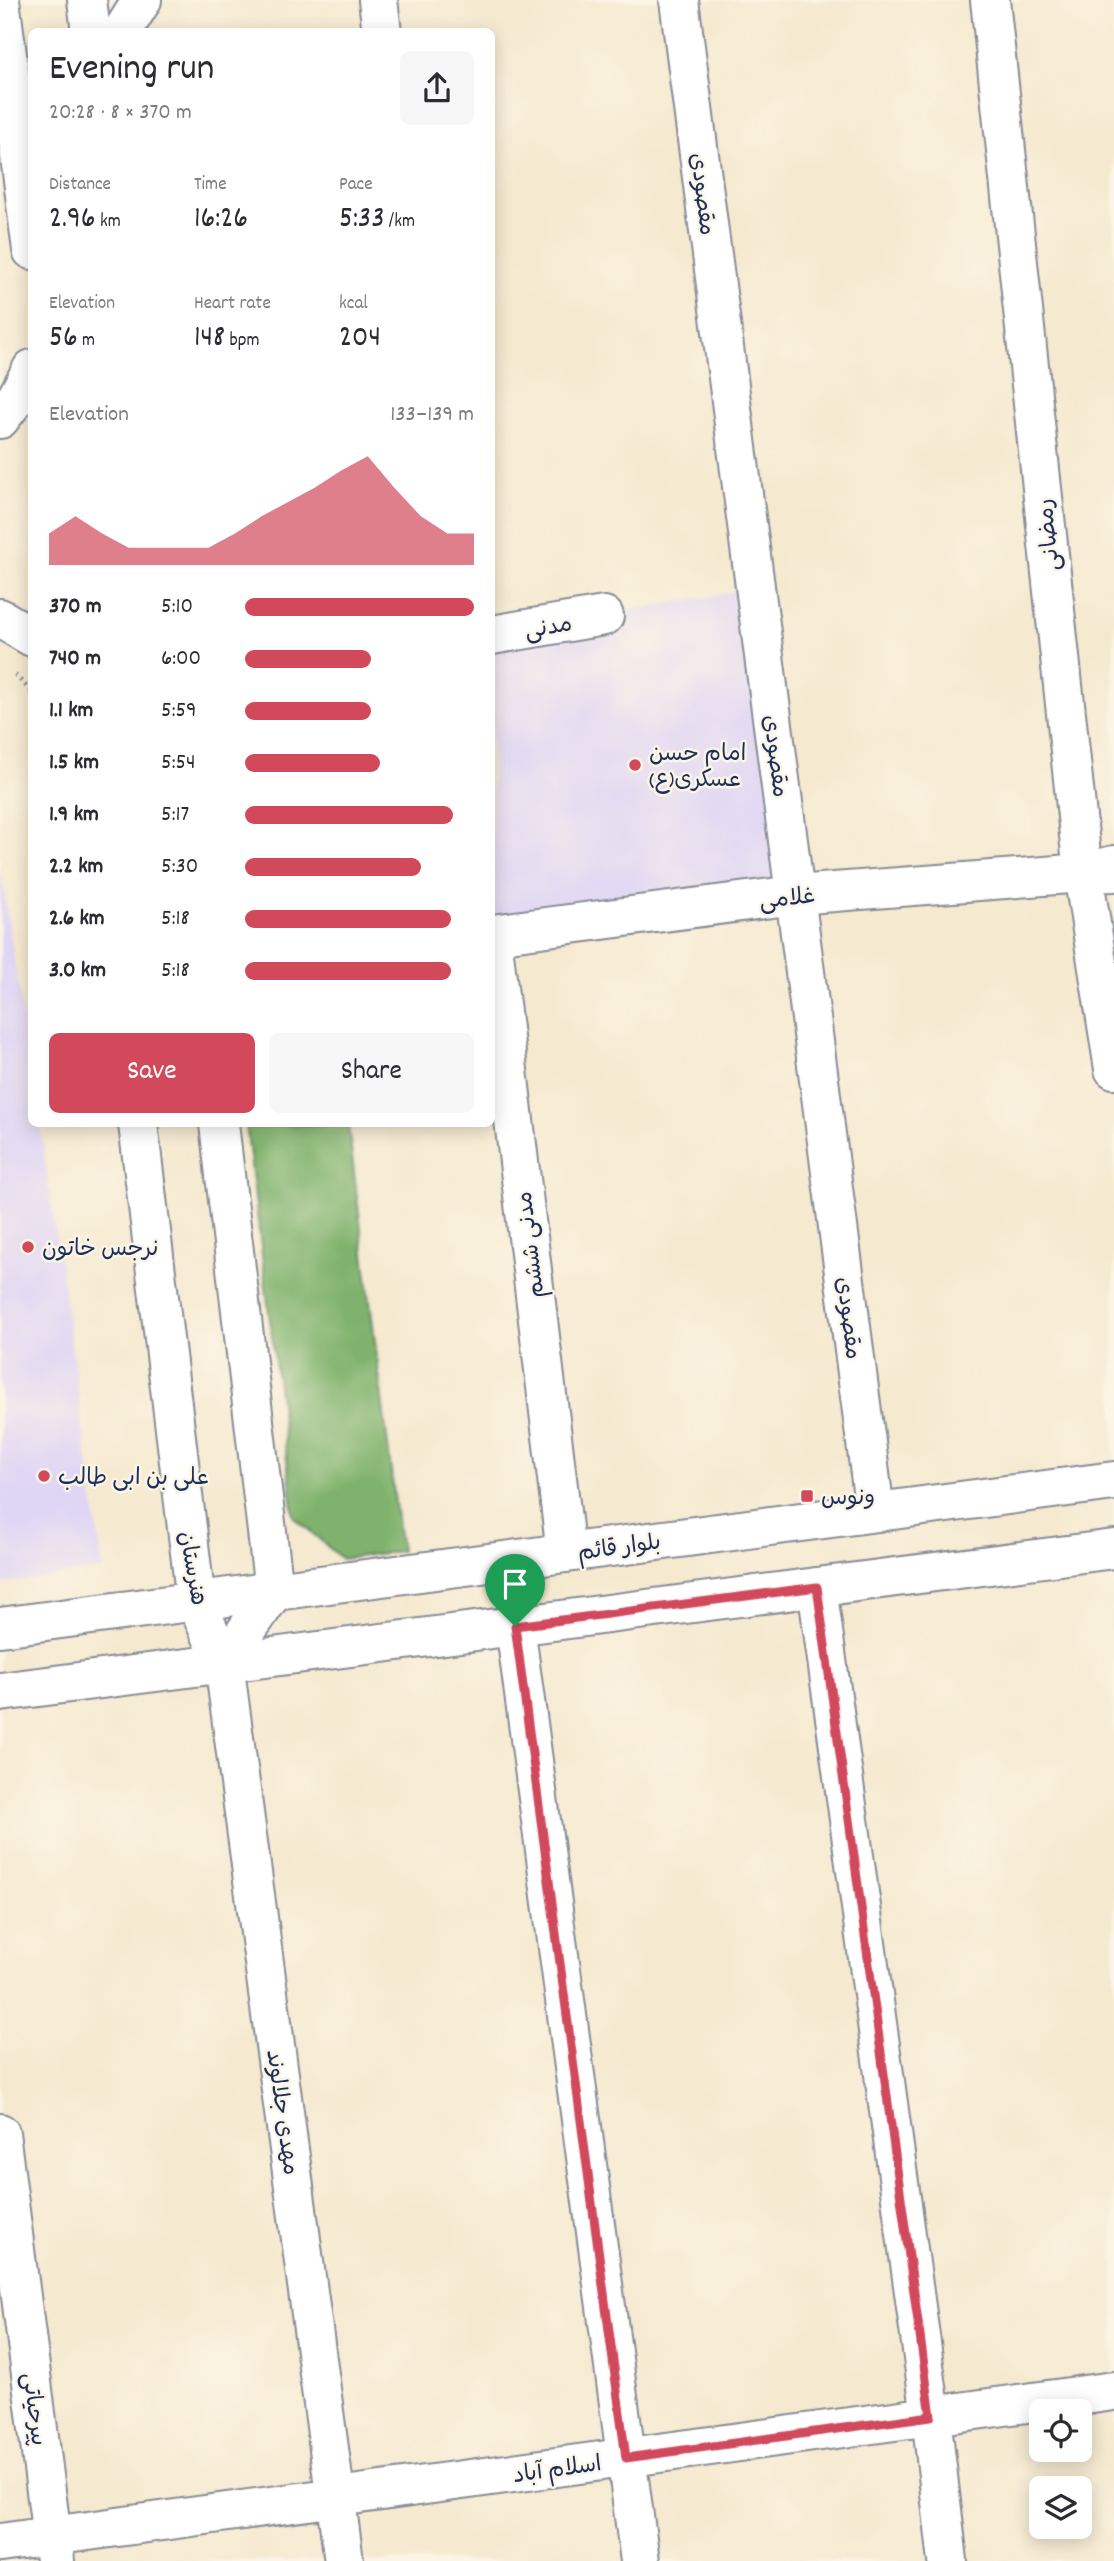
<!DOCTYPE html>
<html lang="en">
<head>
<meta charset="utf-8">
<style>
  body { margin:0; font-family:Dekko,"Playpen Sans Arabic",sans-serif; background:#f7f7f7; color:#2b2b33; height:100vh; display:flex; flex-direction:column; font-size:26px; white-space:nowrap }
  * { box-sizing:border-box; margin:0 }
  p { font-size:23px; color:#7c7c81 }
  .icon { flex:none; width:38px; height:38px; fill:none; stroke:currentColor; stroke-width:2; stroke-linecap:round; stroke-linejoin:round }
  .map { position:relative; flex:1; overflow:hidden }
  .details { position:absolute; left:28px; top:28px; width:467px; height:1099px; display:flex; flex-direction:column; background:#fff; border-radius:10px; box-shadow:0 4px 18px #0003 }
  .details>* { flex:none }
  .fabs { position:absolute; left:1029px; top:2399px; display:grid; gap:14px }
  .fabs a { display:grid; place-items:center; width:63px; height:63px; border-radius:10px; background:#fff; box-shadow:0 4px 18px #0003; font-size:35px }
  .pin { position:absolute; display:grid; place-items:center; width:60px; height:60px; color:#fff; margin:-72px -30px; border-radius:50% 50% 50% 0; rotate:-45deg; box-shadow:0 0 7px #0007 }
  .pin .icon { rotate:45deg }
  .round { display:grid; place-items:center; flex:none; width:74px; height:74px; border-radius:10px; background:#f7f7f7 }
  .overview { display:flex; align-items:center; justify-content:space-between; height:119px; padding:0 21px }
  h1 { font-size:38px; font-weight:600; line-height:52px }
  .stats { display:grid; grid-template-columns:repeat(3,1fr); gap:10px; height:119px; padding:7px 21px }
  .stats div { display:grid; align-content:center }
  .stats b { font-size:30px; font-weight:600 }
  .stats small { font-size:19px; font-weight:400 }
  .stats p { font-size:19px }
  .chart { height:196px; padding:14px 21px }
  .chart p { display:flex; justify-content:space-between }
  .chart svg { width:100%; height:126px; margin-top:7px; fill:#d1495b; opacity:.7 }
  .primary-button { display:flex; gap:14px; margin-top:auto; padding:14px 21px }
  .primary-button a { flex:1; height:80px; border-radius:10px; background:#d1495b; color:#fff; font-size:28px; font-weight:600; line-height:80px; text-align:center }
  .primary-button a+a { background:#f7f7f7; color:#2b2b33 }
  ul { padding:0 21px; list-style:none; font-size:23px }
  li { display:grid; grid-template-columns:112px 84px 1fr; align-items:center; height:52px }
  li i { height:18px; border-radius:9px; background:#d1495b }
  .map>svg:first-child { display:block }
</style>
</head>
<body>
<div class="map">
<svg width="1114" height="2561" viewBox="0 0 1114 2561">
  <rect width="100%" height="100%" fill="#fcf5e5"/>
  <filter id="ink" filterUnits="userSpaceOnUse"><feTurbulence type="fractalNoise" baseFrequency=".0143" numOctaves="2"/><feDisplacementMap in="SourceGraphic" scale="14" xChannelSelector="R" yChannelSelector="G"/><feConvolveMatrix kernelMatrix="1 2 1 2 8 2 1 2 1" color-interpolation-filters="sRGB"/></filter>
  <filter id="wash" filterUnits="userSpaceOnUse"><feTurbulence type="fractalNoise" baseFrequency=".00686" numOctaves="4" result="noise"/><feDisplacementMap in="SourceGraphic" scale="28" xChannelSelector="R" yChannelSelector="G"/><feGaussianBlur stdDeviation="1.57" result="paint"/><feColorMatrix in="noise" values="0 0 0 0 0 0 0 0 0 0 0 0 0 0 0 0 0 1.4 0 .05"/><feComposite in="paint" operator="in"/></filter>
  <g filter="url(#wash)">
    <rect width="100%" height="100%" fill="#f5e9cf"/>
    <g fill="#dfd5f5">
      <path d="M756,588L795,895L492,934V635Z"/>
      <path d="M0,869L31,1067L32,1124H40L103,1569L0,1584Z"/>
    </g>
    <path fill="#7fb26c" stroke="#4d7065" stroke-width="2" d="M246,1124H348L401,1551L342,1559L294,1517Z"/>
  </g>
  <g filter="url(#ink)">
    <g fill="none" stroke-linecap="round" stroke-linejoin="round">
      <g stroke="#888c96" stroke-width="42">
        <g id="minor">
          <path d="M378,0L382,32"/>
          <path d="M679,0L875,1512"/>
          <path d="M990,0L1083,873L1114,1069"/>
          <path d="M122,32L142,0"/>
          <path d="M492,635L604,616"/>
          <path d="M1114,865L1083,873L1114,872"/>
          <path d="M492,934L795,895L1083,873"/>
          <path d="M492,937L566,1553"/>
          <path d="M817,1587L931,2416L948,2561"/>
          <path d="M515,1626L640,2561"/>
          <path d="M224,1663L344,2561"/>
          <path d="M0,2133L55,2561"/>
          <path d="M0,2543L1114,2391"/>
        </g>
      </g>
      <g stroke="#888c96" stroke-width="42">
        <g id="major">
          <path d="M0,0L32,250"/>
          <path d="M87,0L91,32"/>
          <path d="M0,419L17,397L32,369"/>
          <path d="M0,618L32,637"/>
          <path d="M138,1124L196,1602L224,1663"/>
          <path d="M219,1124L274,1591L224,1663"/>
          <path d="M0,1627L1114,1481"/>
          <path d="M0,1692L1114,1549"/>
        </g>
      </g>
      <path stroke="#888c96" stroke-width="4.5" stroke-dasharray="2 5" stroke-linecap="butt" d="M15,675L32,692"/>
      <use href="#minor" stroke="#fff" stroke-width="38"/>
      <use href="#major" stroke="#fff" stroke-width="38"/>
    </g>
  </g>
  <g fill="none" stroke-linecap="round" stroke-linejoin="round" filter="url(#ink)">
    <g stroke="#fff" stroke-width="14">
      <path id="route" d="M817,1587L931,2416L626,2458L515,1626Z"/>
    </g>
    <use href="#route" stroke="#d1495b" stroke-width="9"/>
  </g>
  <g fill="#d1495b" stroke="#fcf5e5" stroke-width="2.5">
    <circle cx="635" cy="765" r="7"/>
    <circle cx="28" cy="1247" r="7"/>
    <circle cx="44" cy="1476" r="7"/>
    <rect x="800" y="1489" width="14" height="14" rx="3.5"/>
  </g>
  <g text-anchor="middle" stroke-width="5" stroke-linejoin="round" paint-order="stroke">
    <g font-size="23" fill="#1b2f5e" stroke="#fcf5e5">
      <text transform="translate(704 194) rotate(83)" y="8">مقصودی</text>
      <text transform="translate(1047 535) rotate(-96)" y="8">رمضانی</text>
      <text transform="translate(548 626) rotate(-10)" y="8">مدنی</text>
      <text transform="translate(777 756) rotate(83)" y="8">مقصودی</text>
      <text transform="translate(787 897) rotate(-6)" y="8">غلامی</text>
      <text transform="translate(529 1245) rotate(-97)" y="8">مدنی ششم</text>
      <text transform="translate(850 1318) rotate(83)" y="8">مقصودی</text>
      <text transform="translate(619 1546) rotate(-8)" y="8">بلوار قائم</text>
      <text transform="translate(194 1568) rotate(80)" y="8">هنرستان</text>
      <text transform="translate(284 2112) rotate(82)" y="8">مهدی جلالوند</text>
      <text transform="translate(36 2409) rotate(83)" y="8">پیرحیاتی</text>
      <text transform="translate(557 2468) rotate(-8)" y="8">اسلام آباد</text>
    </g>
    <g font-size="23" fill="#1b2f5e" stroke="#fcf5e5" text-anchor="start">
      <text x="649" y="760">امام حسن<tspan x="649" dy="26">عسکری(ع)</tspan></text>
      <text x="42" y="1255">نرجس خاتون</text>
      <text x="58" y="1484">علی بن ابی طالب</text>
      <text x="821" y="1504">ونوس</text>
    </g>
  </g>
</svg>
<div class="fabs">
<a><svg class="icon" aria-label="locate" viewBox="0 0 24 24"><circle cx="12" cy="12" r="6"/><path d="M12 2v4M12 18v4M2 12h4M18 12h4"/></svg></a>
<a><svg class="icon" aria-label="layers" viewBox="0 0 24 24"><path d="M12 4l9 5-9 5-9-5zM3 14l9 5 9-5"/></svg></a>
</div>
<div class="pin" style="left:515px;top:1626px;background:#1e9e55"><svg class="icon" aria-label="arrive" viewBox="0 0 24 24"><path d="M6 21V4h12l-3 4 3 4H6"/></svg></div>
<section class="details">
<div class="overview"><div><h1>Evening run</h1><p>20:28 · 8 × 370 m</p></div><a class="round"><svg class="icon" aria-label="share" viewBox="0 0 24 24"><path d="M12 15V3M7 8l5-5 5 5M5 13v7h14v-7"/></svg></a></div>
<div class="stats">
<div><p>Distance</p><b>2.96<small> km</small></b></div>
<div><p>Time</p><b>16:26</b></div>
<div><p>Pace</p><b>5:33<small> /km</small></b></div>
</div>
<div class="stats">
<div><p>Elevation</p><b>56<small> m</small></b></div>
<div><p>Heart rate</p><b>148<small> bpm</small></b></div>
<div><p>kcal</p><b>204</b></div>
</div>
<div class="chart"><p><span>Elevation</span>133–139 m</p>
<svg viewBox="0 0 160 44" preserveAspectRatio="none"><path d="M0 44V33L10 27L20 33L30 38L40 38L50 38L60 38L70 33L80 27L90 22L100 17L110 11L120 6L130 17L140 27L150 33L160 33V44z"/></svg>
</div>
<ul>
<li><b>370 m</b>5:10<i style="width:100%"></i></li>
<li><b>740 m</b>6:00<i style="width:55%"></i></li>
<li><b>1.1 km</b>5:59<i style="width:55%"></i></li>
<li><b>1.5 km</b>5:54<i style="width:59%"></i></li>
<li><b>1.9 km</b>5:17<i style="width:91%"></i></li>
<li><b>2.2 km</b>5:30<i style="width:77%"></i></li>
<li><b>2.6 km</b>5:18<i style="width:90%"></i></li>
<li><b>3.0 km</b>5:18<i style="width:90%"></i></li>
</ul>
<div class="primary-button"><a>Save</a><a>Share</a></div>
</section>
</div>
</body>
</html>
